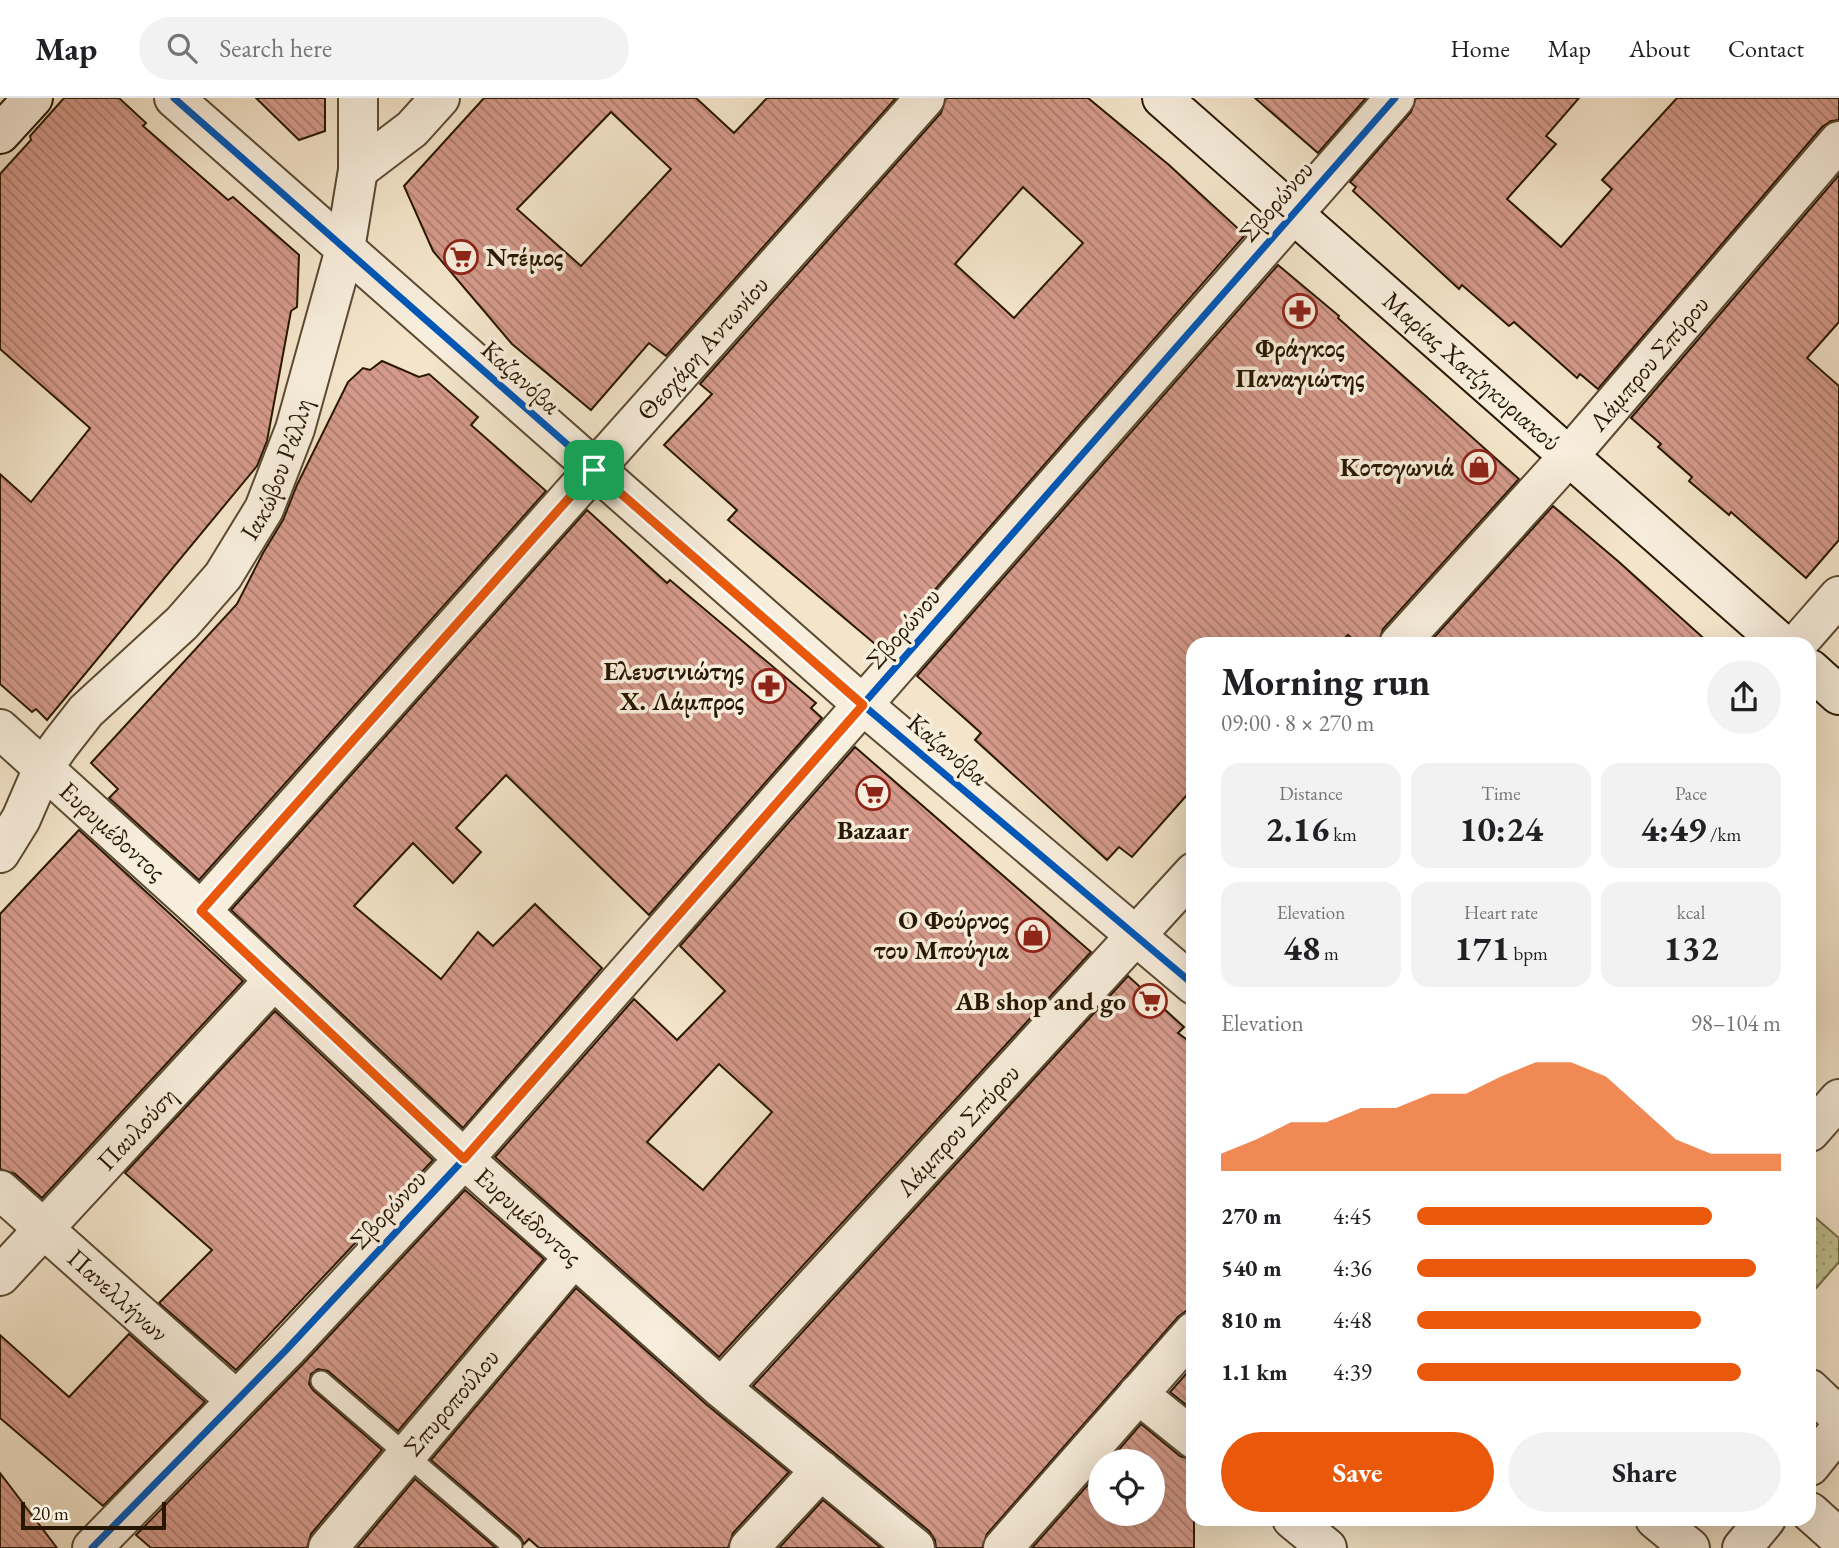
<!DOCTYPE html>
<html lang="en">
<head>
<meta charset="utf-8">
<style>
  body { margin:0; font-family:"EB Garamond",serif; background:#f2f2f2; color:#202124; height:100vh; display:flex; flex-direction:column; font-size:26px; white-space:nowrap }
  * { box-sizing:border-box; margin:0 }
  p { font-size:23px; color:#757577 }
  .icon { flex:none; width:38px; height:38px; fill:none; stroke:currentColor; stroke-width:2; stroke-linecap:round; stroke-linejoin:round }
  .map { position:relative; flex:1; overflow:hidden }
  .side { position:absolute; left:1186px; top:539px; width:630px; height:889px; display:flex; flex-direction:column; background:#fff; border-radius:21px; box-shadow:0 7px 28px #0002 }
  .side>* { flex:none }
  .tools { position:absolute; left:1088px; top:1351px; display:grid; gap:14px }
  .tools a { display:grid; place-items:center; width:77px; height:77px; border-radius:50%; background:#fff; box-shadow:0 7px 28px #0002; font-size:35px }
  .scale { position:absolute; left:21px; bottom:18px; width:145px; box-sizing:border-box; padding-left:7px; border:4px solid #281700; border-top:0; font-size:19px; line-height:24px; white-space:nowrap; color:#281700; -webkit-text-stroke:5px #f8eedd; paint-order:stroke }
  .pin { position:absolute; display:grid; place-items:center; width:60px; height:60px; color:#fff; margin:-30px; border-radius:14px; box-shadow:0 4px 10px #0006 }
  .round { display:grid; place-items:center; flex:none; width:74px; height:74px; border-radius:37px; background:#f2f2f2 }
  .overview { display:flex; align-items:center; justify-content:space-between; height:119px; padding:0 35px }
  h1 { font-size:38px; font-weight:700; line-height:52px }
  .metrics { display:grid; grid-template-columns:repeat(3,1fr); gap:10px; height:119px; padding:7px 35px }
  .metrics div { display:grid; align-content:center; border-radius:18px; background:#f2f2f2; text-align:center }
  .metrics b { font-size:35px; font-weight:700 }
  .metrics small { font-size:19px; font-weight:400 }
  .metrics p { font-size:19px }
  .chart { height:196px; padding:14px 35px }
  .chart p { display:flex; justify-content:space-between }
  .chart svg { width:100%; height:126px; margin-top:7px; fill:#ea580c; opacity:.7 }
  .button { display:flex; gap:14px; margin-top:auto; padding:14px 35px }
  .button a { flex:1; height:80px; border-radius:42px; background:#ea580c; color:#fff; font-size:28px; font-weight:700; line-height:80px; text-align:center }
  .button a+a { background:#f2f2f2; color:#202124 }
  ul { padding:0 35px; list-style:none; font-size:23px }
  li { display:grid; grid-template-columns:112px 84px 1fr; align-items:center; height:52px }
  li i { height:18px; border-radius:9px; background:#ea580c }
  header { display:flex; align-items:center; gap:42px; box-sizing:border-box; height:98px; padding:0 35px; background:#fff; border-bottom:2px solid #e0e0e0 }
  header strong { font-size:33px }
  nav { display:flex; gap:38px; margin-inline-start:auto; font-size:24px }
  .search { width:490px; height:63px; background:#f2f2f2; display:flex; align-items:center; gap:18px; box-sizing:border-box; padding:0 24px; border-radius:38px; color:#757577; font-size:26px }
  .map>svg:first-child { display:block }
</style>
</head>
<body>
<header>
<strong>Map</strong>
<div class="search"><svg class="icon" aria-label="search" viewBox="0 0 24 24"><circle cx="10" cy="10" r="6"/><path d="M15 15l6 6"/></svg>Search here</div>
<nav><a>Home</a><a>Map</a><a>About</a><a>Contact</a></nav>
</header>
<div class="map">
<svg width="1839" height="1450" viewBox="0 0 1839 1450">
  <defs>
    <pattern id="grass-dots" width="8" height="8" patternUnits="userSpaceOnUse" patternTransform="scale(1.75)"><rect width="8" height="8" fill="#c3c292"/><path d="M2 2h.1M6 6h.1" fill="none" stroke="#a8a67c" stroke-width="1.8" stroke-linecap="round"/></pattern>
    <pattern id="building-back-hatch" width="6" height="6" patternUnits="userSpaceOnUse" patternTransform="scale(1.75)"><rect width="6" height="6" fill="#d59a8b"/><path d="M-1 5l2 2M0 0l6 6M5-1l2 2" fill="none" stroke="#ad7d6f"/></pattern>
  </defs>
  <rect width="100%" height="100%" fill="#f4e5ca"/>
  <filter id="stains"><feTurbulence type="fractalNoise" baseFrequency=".00286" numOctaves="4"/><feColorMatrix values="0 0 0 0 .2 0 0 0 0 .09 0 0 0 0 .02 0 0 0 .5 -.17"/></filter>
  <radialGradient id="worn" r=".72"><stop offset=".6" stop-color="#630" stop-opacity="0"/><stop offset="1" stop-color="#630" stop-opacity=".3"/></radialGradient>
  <path fill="url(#grass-dots)" stroke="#766c49" stroke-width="2" d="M1810,1115L1839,1140V1164L1810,1197Z"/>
  <g fill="url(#building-back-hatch)" stroke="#281700" stroke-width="2" fill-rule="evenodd">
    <path d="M64,0H119L146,25L143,28L228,102L233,99L299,157L297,209L291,213L267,343L257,368L47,622L36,611L32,614L0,586V376L31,404L90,330L0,251V76L31,42L30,38Z"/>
    <path d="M256,0H325V33L299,42Z"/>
    <path d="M484,0H696L734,35L767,0H896L666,258L649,245L591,312L512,246L433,153L404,88ZM611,14L671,71L581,168L517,111Z"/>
    <path d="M946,0H1088L1169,67L1245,137L884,550L877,544L875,546L728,422L737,412L664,347L712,296L700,286L941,15ZM1023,89L1083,145L1014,220L955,166Z"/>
    <path d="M1255,0H1366L1318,55Z"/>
    <path d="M1416,0H1579L1546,38L1556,46L1507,101L1561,149L1612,91L1602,82L1677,0H1839V22L1831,23L1822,29L1598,291L1580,276L1577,280L1514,224L1509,228L1462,187L1459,191L1353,93L1356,89L1350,84L1411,14Z"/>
    <path d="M1839,77V224L1807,260L1839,288V442L1806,480L1731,414L1729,417L1689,383L1692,379L1658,349L1661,346L1631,320Z"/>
    <path d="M1278,167L1339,218L1338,220L1519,381L1383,531L1378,546H1358L1348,537L1339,546H1194V689L1132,759L1119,749L1107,762L975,642L981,635L917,578Z"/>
    <path d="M382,263L419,279L429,276L478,319L471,327L546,393L199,782L109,700L118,691L91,665L237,506L263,455L283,422L297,387L348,284L363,270L370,272Z"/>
    <path d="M1553,408L1619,464L1710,546H1428Z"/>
    <path d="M587,412L667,485L670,482L816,605L811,610L822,620L649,817L506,677L456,730L481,754L453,785L413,745L354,808L441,881L478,834L493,848L535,806L602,870L463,1030L231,812Z"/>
    <path d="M855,649L1091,854L719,1259L495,1059L634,901L677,942L725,893L680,848ZM719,966L772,1014L703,1092L647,1044Z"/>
    <path d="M79,732L243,883L42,1100L15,1076L0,1071V816Z"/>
    <path d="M1128,878L1184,929L1178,935L1194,947V1212L1186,1213L1178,1219L987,1436L982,1450H936L935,1442L929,1433L753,1288Z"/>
    <path d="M275,913L433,1062L236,1272L159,1205L212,1152L125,1075Z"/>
    <path d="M465,1092L544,1161L398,1333L328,1273L318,1271L311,1276L309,1286L313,1292L382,1352L311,1436L307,1450H151L136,1437L303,1266Z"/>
    <path d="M576,1190L707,1307L789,1374L733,1435L728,1450H539L529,1441L524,1446L520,1439L431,1362Z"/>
    <path d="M129,1236L205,1304L103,1408L0,1320V1237L69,1299Z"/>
    <path d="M1194,1267V1313L1170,1294Z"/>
    <path d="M1141,1326L1180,1358L1194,1362V1450H1032L1101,1372V1416H1153V1363H1109Z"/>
    <path d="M0,1375L57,1450H0Z"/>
    <path d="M415,1381L496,1450H357Z"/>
    <path d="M823,1402L881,1450H779Z"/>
  </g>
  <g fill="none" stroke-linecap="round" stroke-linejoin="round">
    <g stroke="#5b4a32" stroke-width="23">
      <path id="lane" d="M321,1283L512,1448"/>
    </g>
    <g stroke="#5b4a32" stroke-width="42">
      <g id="street">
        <path d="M174,0L863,607L1194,887"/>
        <path d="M358,72L412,31L440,0"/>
        <path id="s1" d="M1399,546L1569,358L1839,43"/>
        <path d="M1797,546L1839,498"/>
        <path id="s2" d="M0,631L201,813L464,1061L574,1159L721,1290L915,1450"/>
        <path id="s3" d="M0,755L21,721L43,670L61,645L86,613L182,525L223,478L264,411L295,331L345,151L358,72V0"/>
        <path id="s4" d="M201,813L925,0"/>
        <path d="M1810,1034L1839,1001"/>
        <path id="s5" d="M0,1092L236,1302"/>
        <path id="s6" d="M0,1178L274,882"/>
        <path id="s7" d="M721,1290L1194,774"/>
        <path d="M1810,1291L1839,1319"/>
        <path d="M1138,1296L1194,1341"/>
        <path d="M1810,1368L1839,1332"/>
        <path d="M1810,1414L1839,1440"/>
        <path d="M1292,1421L1327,1450"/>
        <path d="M1655,1421L1690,1450"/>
        <path d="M92,1450L287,1251L464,1061L1395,0"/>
        <path id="s8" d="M328,1450L574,1159"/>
        <path d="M749,1450L821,1372"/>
        <path d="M1003,1450L1194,1233"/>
        <path d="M1742,1450L1766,1421"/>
      </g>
    </g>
    <g stroke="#281700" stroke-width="42">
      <g id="secondary">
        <path id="s9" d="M1162,0L1782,546"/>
        <path d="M0,36L33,0"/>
        <path d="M1810,571L1839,597"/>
      </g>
    </g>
    <use href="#lane" stroke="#f8eedd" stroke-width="19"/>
    <use href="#street" stroke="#f8eedd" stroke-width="38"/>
    <use href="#secondary" stroke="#f8eedd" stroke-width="38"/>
    <g stroke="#f8eedd" stroke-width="11">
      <g id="cycleway">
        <path d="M174,0L863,607L1194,887"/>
        <path d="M92,1450L287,1251L464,1061L1395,0"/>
      </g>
    </g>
    <use href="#cycleway" stroke="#0057b8" stroke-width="7"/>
  </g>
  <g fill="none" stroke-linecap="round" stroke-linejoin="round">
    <g stroke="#fff" stroke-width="14">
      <path id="route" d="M594,372L863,607L464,1061L201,813Z"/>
    </g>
    <use href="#route" stroke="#ea580c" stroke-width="9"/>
  </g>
  <defs>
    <g id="supermarket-ring" transform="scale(1.75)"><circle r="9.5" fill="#f8eedd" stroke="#8f2418" stroke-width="1.5"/><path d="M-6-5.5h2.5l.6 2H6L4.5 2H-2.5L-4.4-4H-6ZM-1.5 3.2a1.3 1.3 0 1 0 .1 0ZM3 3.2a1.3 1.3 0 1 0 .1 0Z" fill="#8f2418"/></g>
    <g id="pharmacy-ring" transform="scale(1.75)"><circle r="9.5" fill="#f8eedd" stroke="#8f2418" stroke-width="1.5"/><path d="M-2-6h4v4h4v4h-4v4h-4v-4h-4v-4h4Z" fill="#8f2418"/></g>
    <g id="shop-ring" transform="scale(1.75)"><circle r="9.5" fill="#f8eedd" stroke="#8f2418" stroke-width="1.5"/><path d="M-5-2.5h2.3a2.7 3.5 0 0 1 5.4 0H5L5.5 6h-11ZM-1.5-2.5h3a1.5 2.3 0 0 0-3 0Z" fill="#8f2418"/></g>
  </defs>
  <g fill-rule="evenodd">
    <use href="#supermarket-ring" x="461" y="159"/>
    <use href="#pharmacy-ring" x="1300" y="213"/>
    <use href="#shop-ring" x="1479" y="369"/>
    <use href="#pharmacy-ring" x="769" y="588"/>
    <use href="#supermarket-ring" x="873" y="695"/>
    <use href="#shop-ring" x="1033" y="837"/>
    <use href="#supermarket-ring" x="1150" y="903"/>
  </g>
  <g text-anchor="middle" stroke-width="7" stroke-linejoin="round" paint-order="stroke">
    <g font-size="26" fill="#281700" stroke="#f8eedd">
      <text transform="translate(1276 103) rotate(-49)" y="9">Σβορώνου</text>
      <text dy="9" stroke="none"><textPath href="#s4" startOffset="754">Θεοχάρη Αντωνίου</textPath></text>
      <text dy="9" stroke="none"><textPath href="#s1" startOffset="376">Λάμπρου Σπύρου</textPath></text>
      <text dy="9" stroke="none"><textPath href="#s9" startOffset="413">Μαρίας Χατζηκυριακού</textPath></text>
      <text transform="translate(521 279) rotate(42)" y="9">Καζανόβα</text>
      <text dy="9" stroke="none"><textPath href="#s3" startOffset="480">Ιακώβου Ράλλη</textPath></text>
      <text transform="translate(903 530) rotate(-49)" y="9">Σβορώνου</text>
      <text transform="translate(948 651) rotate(40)" y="9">Καζανόβα</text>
      <text dy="9" stroke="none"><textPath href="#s2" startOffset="152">Ευρυμέδοντος</textPath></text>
      <text dy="9" stroke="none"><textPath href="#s6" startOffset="201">Παυλούση</textPath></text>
      <text dy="9" stroke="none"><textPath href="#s7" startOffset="350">Λάμπρου Σπύρου</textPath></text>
      <text transform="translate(388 1111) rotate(-47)" y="9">Σβορώνου</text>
      <text dy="9" stroke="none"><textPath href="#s2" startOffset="719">Ευρυμέδοντος</textPath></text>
      <text dy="9" stroke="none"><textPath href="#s5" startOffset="158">Πανελλήνων</textPath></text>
      <text dy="9" stroke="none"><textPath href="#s8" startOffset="191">Σπυροπούλου</textPath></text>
    </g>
    <g font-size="26" font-weight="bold" fill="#281700" stroke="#f8eedd" text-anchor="end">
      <text x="486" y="168" text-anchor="start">Ντέμος</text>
      <text x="1300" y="259" text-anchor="middle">Φράγκος<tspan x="1300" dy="30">Παναγιώτης</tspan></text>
      <text x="1454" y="378">Κοτογωνιά</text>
      <text x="744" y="582">Ελευσινιώτης<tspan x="744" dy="30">Χ. Λάμπρος</tspan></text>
      <text x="873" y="741" text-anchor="middle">Bazaar</text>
      <text x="1009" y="831">Ο Φούρνος<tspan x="1009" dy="30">του Μπούγια</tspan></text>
      <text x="1126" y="912">AB shop and go</text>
    </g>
  </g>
  <rect width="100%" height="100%" filter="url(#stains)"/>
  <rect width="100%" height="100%" fill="url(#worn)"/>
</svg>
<div class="tools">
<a><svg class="icon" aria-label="locate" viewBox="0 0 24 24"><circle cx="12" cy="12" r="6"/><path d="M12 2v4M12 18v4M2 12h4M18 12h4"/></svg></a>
</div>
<div class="scale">20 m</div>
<div class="pin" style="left:594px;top:372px;background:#1e9e55"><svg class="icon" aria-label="arrive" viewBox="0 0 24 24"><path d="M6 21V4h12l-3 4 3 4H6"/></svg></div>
<section class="side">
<div class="overview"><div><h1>Morning run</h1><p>09:00 · 8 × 270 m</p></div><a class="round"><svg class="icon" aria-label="share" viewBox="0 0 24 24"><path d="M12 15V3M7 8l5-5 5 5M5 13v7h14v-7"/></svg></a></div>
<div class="metrics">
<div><p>Distance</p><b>2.16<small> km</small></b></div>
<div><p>Time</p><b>10:24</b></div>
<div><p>Pace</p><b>4:49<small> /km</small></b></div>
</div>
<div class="metrics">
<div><p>Elevation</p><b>48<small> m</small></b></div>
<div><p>Heart rate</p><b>171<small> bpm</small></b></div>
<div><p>kcal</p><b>132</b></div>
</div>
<div class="chart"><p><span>Elevation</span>98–104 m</p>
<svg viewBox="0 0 160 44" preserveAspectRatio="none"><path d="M0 44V38L10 33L20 27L30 27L40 22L50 22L60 17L70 17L80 11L90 6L100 6L110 11L120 22L130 33L140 38L150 38L160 38V44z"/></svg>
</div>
<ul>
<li><b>270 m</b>4:45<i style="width:81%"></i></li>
<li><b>540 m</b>4:36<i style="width:93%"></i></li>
<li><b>810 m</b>4:48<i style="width:78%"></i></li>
<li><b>1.1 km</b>4:39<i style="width:89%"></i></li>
</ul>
<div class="button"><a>Save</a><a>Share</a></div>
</section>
</div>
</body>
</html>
